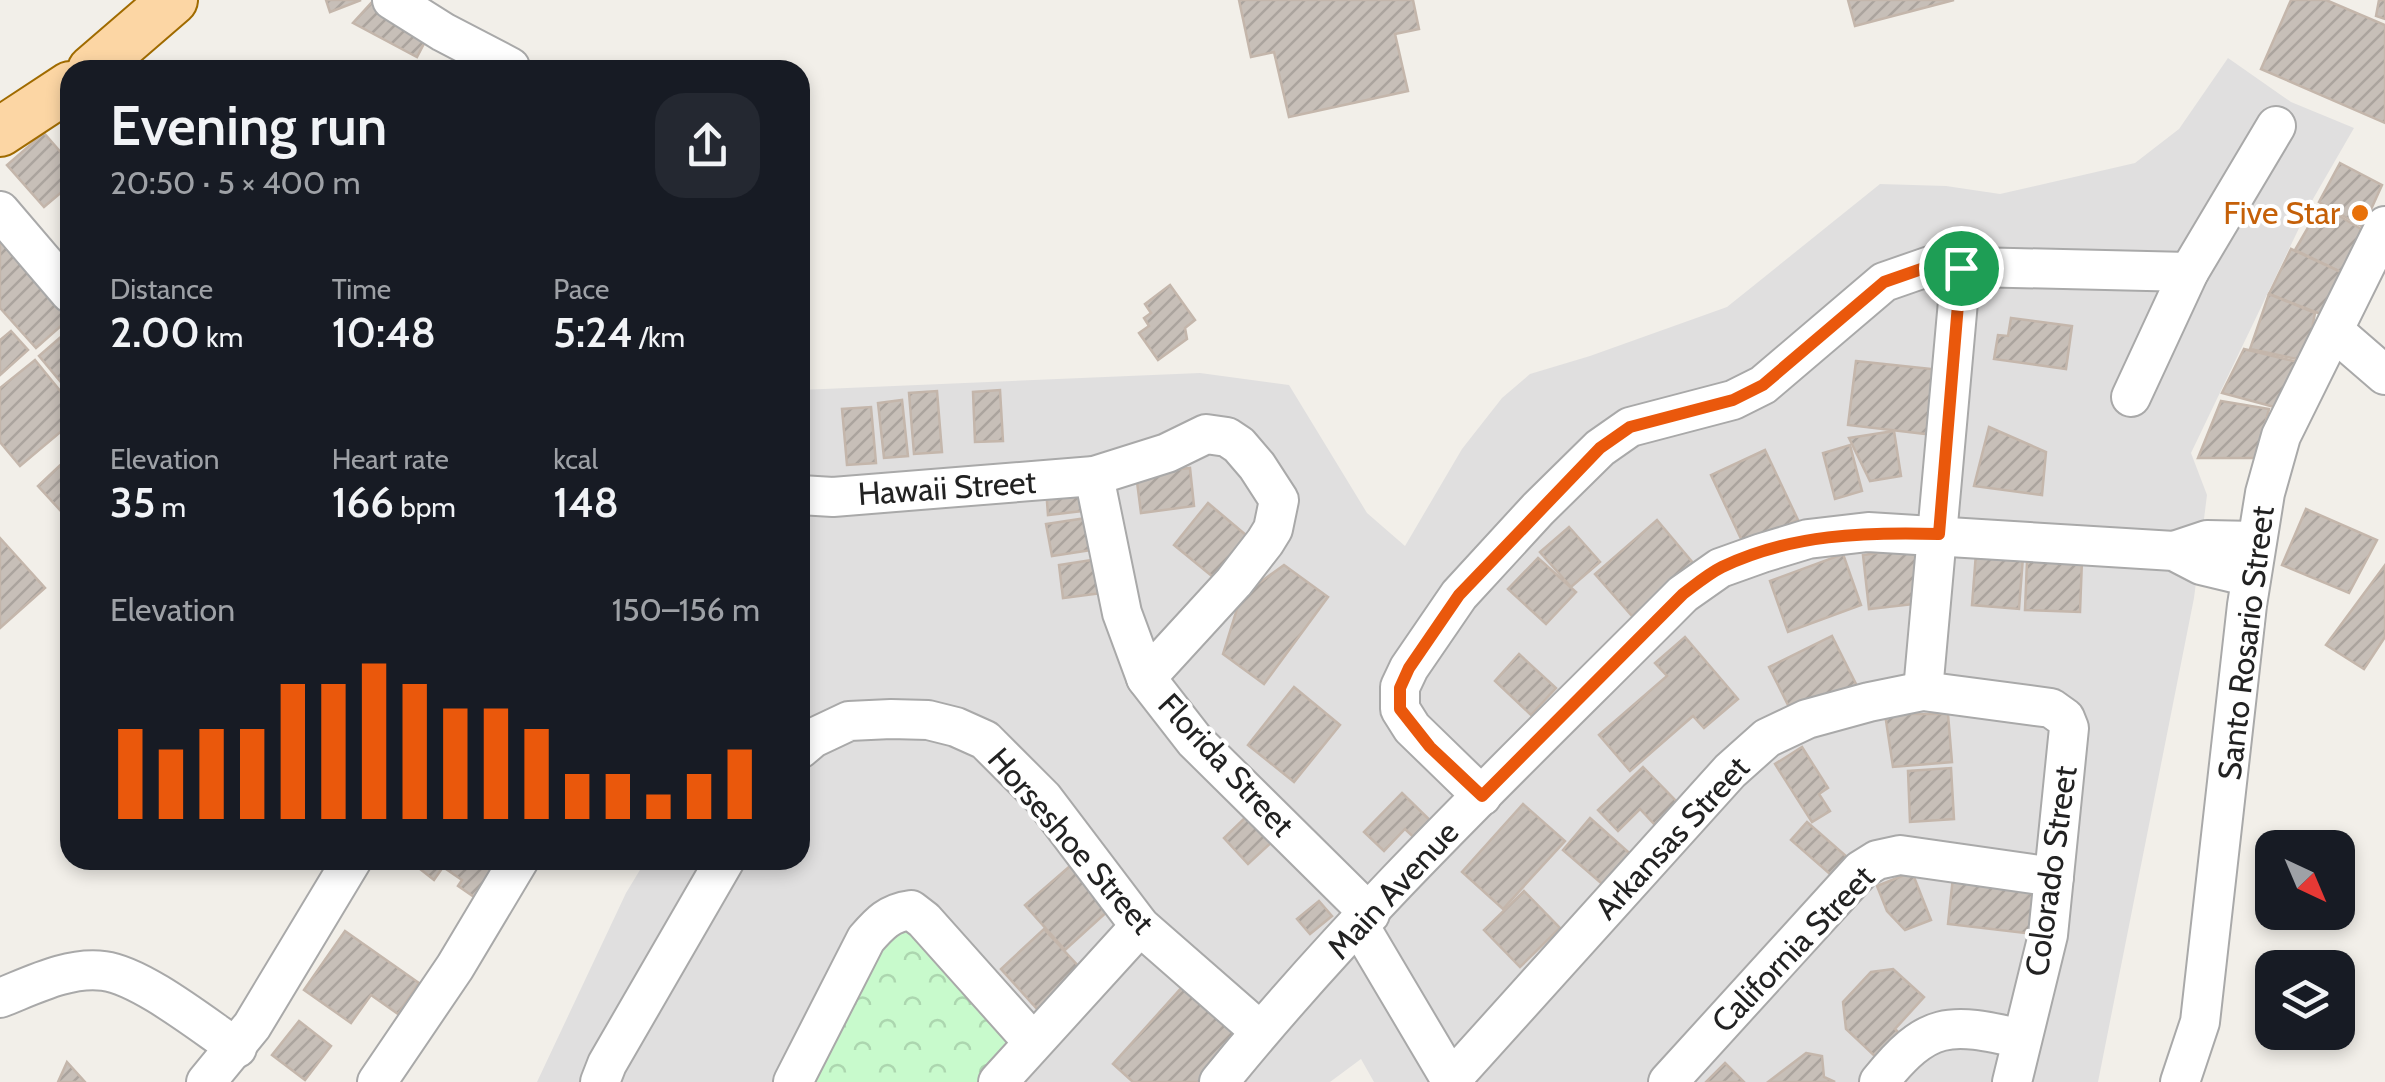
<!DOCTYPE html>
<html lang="en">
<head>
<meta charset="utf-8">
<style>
  body { margin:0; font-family:Cabin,sans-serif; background:#242831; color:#f1f3f6; height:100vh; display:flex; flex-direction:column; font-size:38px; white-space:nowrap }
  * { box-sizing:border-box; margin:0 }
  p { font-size:32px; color:#9ea1a6 }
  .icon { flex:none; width:55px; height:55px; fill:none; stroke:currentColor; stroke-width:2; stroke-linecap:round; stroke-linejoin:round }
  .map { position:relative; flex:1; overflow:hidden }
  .panel { position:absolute; left:60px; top:60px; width:750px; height:810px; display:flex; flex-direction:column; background:#171b24; border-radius:30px; box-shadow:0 5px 15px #0003 }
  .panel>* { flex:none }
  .needle { width:65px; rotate:136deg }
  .buttons { position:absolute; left:2255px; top:830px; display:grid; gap:20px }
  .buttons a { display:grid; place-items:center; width:100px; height:100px; border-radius:20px; background:#171b24; box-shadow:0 5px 15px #0003; font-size:50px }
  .pin { position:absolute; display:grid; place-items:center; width:85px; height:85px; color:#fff; margin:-42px; border:5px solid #fff; border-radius:50%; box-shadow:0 2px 10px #0007 }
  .round { display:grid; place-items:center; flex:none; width:105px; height:105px; border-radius:30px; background:#242831 }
  .headline { display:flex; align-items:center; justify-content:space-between; height:170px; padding:0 50px }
  h1 { font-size:55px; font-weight:600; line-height:75px }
  .metrics { display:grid; grid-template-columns:repeat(3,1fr); gap:15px; height:170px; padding:10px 50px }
  .metrics div { display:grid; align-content:center }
  .metrics b { font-size:42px; font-weight:600 }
  .metrics small { font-size:28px; font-weight:400 }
  .metrics p { font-size:28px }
  .chart { height:280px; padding:20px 50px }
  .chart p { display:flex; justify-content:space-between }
  .chart svg { width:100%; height:180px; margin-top:10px; stroke:#ea580c; stroke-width:6 }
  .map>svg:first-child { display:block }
</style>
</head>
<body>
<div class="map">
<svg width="2385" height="1082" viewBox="0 0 2385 1082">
  <defs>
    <pattern id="park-crowns" width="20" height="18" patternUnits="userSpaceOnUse" patternTransform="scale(2.5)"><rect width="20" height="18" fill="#c8facc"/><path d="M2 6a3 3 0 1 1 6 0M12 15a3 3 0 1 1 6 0" fill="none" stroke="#acd6af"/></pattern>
    <pattern id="building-hatch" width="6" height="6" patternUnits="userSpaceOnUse" patternTransform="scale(2.5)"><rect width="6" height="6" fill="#c7bfb8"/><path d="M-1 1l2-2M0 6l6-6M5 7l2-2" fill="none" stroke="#aba49e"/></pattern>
  </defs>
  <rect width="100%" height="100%" fill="#f2efe9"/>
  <path fill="#e0dfdf" d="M2228,58L2291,102L2354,128L2313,199L2191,453L2207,495L2194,598L2098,1082H1374L1361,1059L1330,1082H537L626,893L646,860H800V390L1200,373L1289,385L1367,513L1405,546L1462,449L1502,398L1530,374L1590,356L1727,307L1880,184L1946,186L2000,194L2135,163L2179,129Z"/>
  <path fill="url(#park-crowns)" d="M911,916L1026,1042L991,1082H803L896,920Z"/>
  <g fill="url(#building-hatch)" stroke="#c4b6ab" stroke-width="2.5">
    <path d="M326,0H361L330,12Z"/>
    <path d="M1239,0H1413L1419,29L1395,34L1408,91L1289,117L1274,52L1251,57Z"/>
    <path d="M1848,0H1954L1855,26Z"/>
    <path d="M2291,0H2326L2385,25V123L2261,69Z"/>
    <path d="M2379,0H2385V19L2376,16Z"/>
    <path d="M372,2L430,32L417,57L353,23Z"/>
    <path d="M44,133L70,163V185L44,207L7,165Z"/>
    <path d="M2340,163L2382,185L2363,227L2319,202Z"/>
    <path d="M2321,205L2361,229L2343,273L2295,250Z"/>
    <path d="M0,238L70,318L36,348L0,308Z"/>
    <path d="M2291,249L2343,273L2323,315L2269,294Z"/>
    <path d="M1170,285L1195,320L1185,328L1187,339L1158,360L1139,333L1149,326L1144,318L1151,313L1145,304Z"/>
    <path d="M2269,294L2315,313L2306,361L2250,349Z"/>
    <path d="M2011,318L2072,326L2066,369L1994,359L1998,335L2008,336Z"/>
    <path d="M70,329V393L39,356Z"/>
    <path d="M11,331L28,350L0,375V340Z"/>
    <path d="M2244,349L2298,362L2278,408L2222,393Z"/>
    <path d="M35,360L70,403V424L20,466L0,442V388Z"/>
    <path d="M1856,361L1951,371L1943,436L1848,425Z"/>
    <path d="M1000,390L1003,441L975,442L973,392Z"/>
    <path d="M937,391L942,452L914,454L909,393Z"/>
    <path d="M902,400L908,456L884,458L878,403Z"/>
    <path d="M2221,401L2269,409L2256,458H2198Z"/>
    <path d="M871,407L876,463L847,465L842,409Z"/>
    <path d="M1989,427L2046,452L2042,495L1974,486Z"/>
    <path d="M1894,431L1901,476L1870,481L1849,438Z"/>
    <path d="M1850,445L1862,491L1835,499L1823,453Z"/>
    <path d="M1765,450L1798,520L1744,545L1711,475Z"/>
    <path d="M70,456V521L38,486Z"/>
    <path d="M1190,468L1194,506L1141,513L1136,474Z"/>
    <path d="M1090,483L1092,510L1048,515L1046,488Z"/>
    <path d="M1208,503L1247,536L1213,577L1174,545Z"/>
    <path d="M2306,509L2377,540L2349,593L2282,565Z"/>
    <path d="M1093,517L1098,549L1052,556L1046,524Z"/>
    <path d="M1657,520L1694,564L1632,616L1595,574Z"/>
    <path d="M1569,527L1600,562L1571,587L1540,552Z"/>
    <path d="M0,538L45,588L0,628Z"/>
    <path d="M1925,546L1932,602L1869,609L1863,555Z"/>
    <path d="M1976,553L2023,557L2019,609L1972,605Z"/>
    <path d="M1843,554L1861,605L1788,632L1770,581Z"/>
    <path d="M1105,558L1110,592L1063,598L1059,565Z"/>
    <path d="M1538,558L1576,592L1546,624L1508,589Z"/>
    <path d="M2082,560L2080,612L2025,610L2027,561Z"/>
    <path d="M1284,565L1328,597L1264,684L1223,654L1241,596Z"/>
    <path d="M2385,565V637L2364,669L2326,645Z"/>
    <path d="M1832,636L1857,686L1794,717L1769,667Z"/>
    <path d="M1685,637L1738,699L1704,728L1693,716L1630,771L1599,735L1667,676L1655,663Z"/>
    <path d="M1519,654L1556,688L1531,715L1495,681Z"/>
    <path d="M1294,687L1340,725L1294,782L1248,745Z"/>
    <path d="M1885,714H1948L1952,762L1893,767Z"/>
    <path d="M1802,747L1828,788L1819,794L1830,811L1812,822L1775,764Z"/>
    <path d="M1643,767L1678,803L1655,825L1640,809L1618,831L1598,810Z"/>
    <path d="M1951,768L1954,819L1910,822L1908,771Z"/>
    <path d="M1402,793L1440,830L1424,847L1405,829L1384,851L1364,832Z"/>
    <path d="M1523,804L1565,841L1503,909L1462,872Z"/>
    <path d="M1252,811L1276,838L1248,864L1224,838Z"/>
    <path d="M1590,818L1635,858L1608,889L1563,850Z"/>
    <path d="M1807,822L1854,863L1838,881L1791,840Z"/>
    <path d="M426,860H482L496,870L477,899L458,886L462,880L443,867L434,880L420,869Z"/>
    <path d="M1070,866L1109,910L1065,950L1025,905Z"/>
    <path d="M1912,872L1931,920L1905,930L1887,911L1877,886Z"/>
    <path d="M1953,877L2039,887L2034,934L1948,924Z"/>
    <path d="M1524,891L1560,928L1520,967L1484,930Z"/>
    <path d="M1319,901L1332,916L1310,934L1297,919Z"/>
    <path d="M1044,929L1081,969L1037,1009L1001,969Z"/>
    <path d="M345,931L419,983L398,1014L371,995L351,1023L304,990Z"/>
    <path d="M1893,969L1924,997L1895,1029L1909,1043L1879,1060L1846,1029L1843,1002L1871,972Z"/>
    <path d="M1183,986L1246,1042L1210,1082H1133L1113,1064Z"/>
    <path d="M299,1021L331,1046L305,1080L272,1055Z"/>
    <path d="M1806,1053L1822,1056L1824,1077L1835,1082H1768Z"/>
    <path d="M67,1062L85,1082H58Z"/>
    <path d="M1725,1063L1744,1082H1706Z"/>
  </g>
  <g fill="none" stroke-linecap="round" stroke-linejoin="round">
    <g stroke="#a9a9a9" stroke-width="42">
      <g id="minor">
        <path d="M392,0L443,32L510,67"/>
        <path d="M0,211L70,293"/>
        <path d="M2334,331L2385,375"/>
        <path d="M2131,397L2189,272L2276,126"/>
        <path d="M1094,476L1122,613L1146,678L1195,741L1370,914"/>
        <path d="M800,495L833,497L1094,476L1167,453L1206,434L1227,437L1239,445L1257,466L1279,500L1273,529L1265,542L1234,582L1146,678"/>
        <path d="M2174,551L2207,540L2256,541"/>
        <path d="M1923,691L1961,268"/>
        <path d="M800,749L813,738L849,721L891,719L928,720L956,727L985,740L1043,798L1140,926L1260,1031"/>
        <path d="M1482,796L1412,728L1400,709V687L1409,668L1459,595L1538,509L1600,448L1630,427L1733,400L1763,385L1884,282L1930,266L2189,272"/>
        <path d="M1359,925L1452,1082"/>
        <path d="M0,998C31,986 69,966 104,971C142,976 204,1026 237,1048"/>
        <path d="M1451,1080L1730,771L1767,738L1807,719L1869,702L1923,691L2051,708L2065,718L2069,728L2048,935L2012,1082"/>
        <path d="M206,1082L252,1026L352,860"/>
        <path d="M377,1082L455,967L519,860"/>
        <path d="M600,1082L607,1064L725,860"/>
        <path d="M793,1082L866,939C880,923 889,913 911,910L924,920L1033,1042"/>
        <path d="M998,1082L1140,926"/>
        <path d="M1219,1082C1360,908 1525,753 1683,594L1720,568L1762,553L1808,539L1868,532L2174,551L2201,565L2251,577"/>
        <path d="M1668,1082L1861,870L1877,860L1900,855L2054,877"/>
        <path d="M1879,1082C1928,1021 1948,1022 2022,1039"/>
        <path d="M2180,1082L2200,1022L2247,605L2265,493L2281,436L2385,226"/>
      </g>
    </g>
    <g stroke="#a06b00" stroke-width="52">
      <g id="major">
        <path d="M92,70L173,0"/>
        <path d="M0,132L70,86"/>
      </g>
    </g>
    <use href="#minor" stroke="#fff" stroke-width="38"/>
    <use href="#major" stroke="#fcd6a4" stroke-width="48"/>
  </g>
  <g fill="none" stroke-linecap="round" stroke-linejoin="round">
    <g stroke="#fff" stroke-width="20">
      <path id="route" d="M1930,266L1961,268L1939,534C1864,532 1791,534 1722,567C1708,574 1695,585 1683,594L1482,796L1430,747L1400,709V688L1409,668L1459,595L1600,448L1630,427L1733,400L1763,385L1884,282Z"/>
    </g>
    <use href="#route" stroke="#ea580c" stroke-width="12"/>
  </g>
  <circle fill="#e8710a" stroke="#fff" stroke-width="4" cx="2360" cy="213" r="10"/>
  <g text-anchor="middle" stroke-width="8" stroke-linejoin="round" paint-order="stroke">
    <g font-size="32" fill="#c56008" stroke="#fff" text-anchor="end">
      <text x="2340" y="224">Five Star</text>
    </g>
    <g font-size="32" fill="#222" stroke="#fff">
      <text transform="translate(947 488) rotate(-4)" y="11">Hawaii Street</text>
      <text transform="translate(2246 643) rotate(-83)" y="11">Santo Rosario Street</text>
      <text transform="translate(1226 765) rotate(47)" y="11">Florida Street</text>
      <text transform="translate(1672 838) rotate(-47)" y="11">Arkansas Street</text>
      <text transform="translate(1071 841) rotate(49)" y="11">Horseshoe Street</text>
      <text transform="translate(2051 871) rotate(-82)" y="11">Colorado Street</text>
      <text transform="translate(1393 890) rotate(-47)" y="11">Main Avenue</text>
      <text transform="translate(1793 949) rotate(-46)" y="11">California Street</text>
    </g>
  </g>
</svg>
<div class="buttons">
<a><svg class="needle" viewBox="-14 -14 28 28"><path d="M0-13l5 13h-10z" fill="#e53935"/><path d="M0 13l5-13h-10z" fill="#9ea1a6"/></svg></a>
<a><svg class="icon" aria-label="layers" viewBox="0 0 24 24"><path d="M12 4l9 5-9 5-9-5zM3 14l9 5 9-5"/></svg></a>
</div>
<div class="pin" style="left:1961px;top:268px;background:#1e9e55"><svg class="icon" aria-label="arrive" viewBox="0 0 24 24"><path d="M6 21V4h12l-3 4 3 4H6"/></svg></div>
<section class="panel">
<div class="headline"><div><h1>Evening run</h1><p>20:50 · 5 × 400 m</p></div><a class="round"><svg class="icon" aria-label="share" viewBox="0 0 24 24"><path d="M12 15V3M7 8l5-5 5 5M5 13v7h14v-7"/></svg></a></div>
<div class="metrics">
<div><p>Distance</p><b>2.00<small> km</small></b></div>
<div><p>Time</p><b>10:48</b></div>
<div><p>Pace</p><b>5:24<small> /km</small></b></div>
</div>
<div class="metrics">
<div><p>Elevation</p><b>35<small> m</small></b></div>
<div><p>Heart rate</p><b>166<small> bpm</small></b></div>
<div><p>kcal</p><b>148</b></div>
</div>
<div class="chart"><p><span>Elevation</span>150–156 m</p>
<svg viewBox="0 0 160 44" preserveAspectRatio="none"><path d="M5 44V22M15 44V27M25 44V22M35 44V22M45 44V11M55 44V11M65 44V6M75 44V11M85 44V17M95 44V17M105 44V22M115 44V33M125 44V33M135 44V38M145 44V33M155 44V27"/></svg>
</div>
</section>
</div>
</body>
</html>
